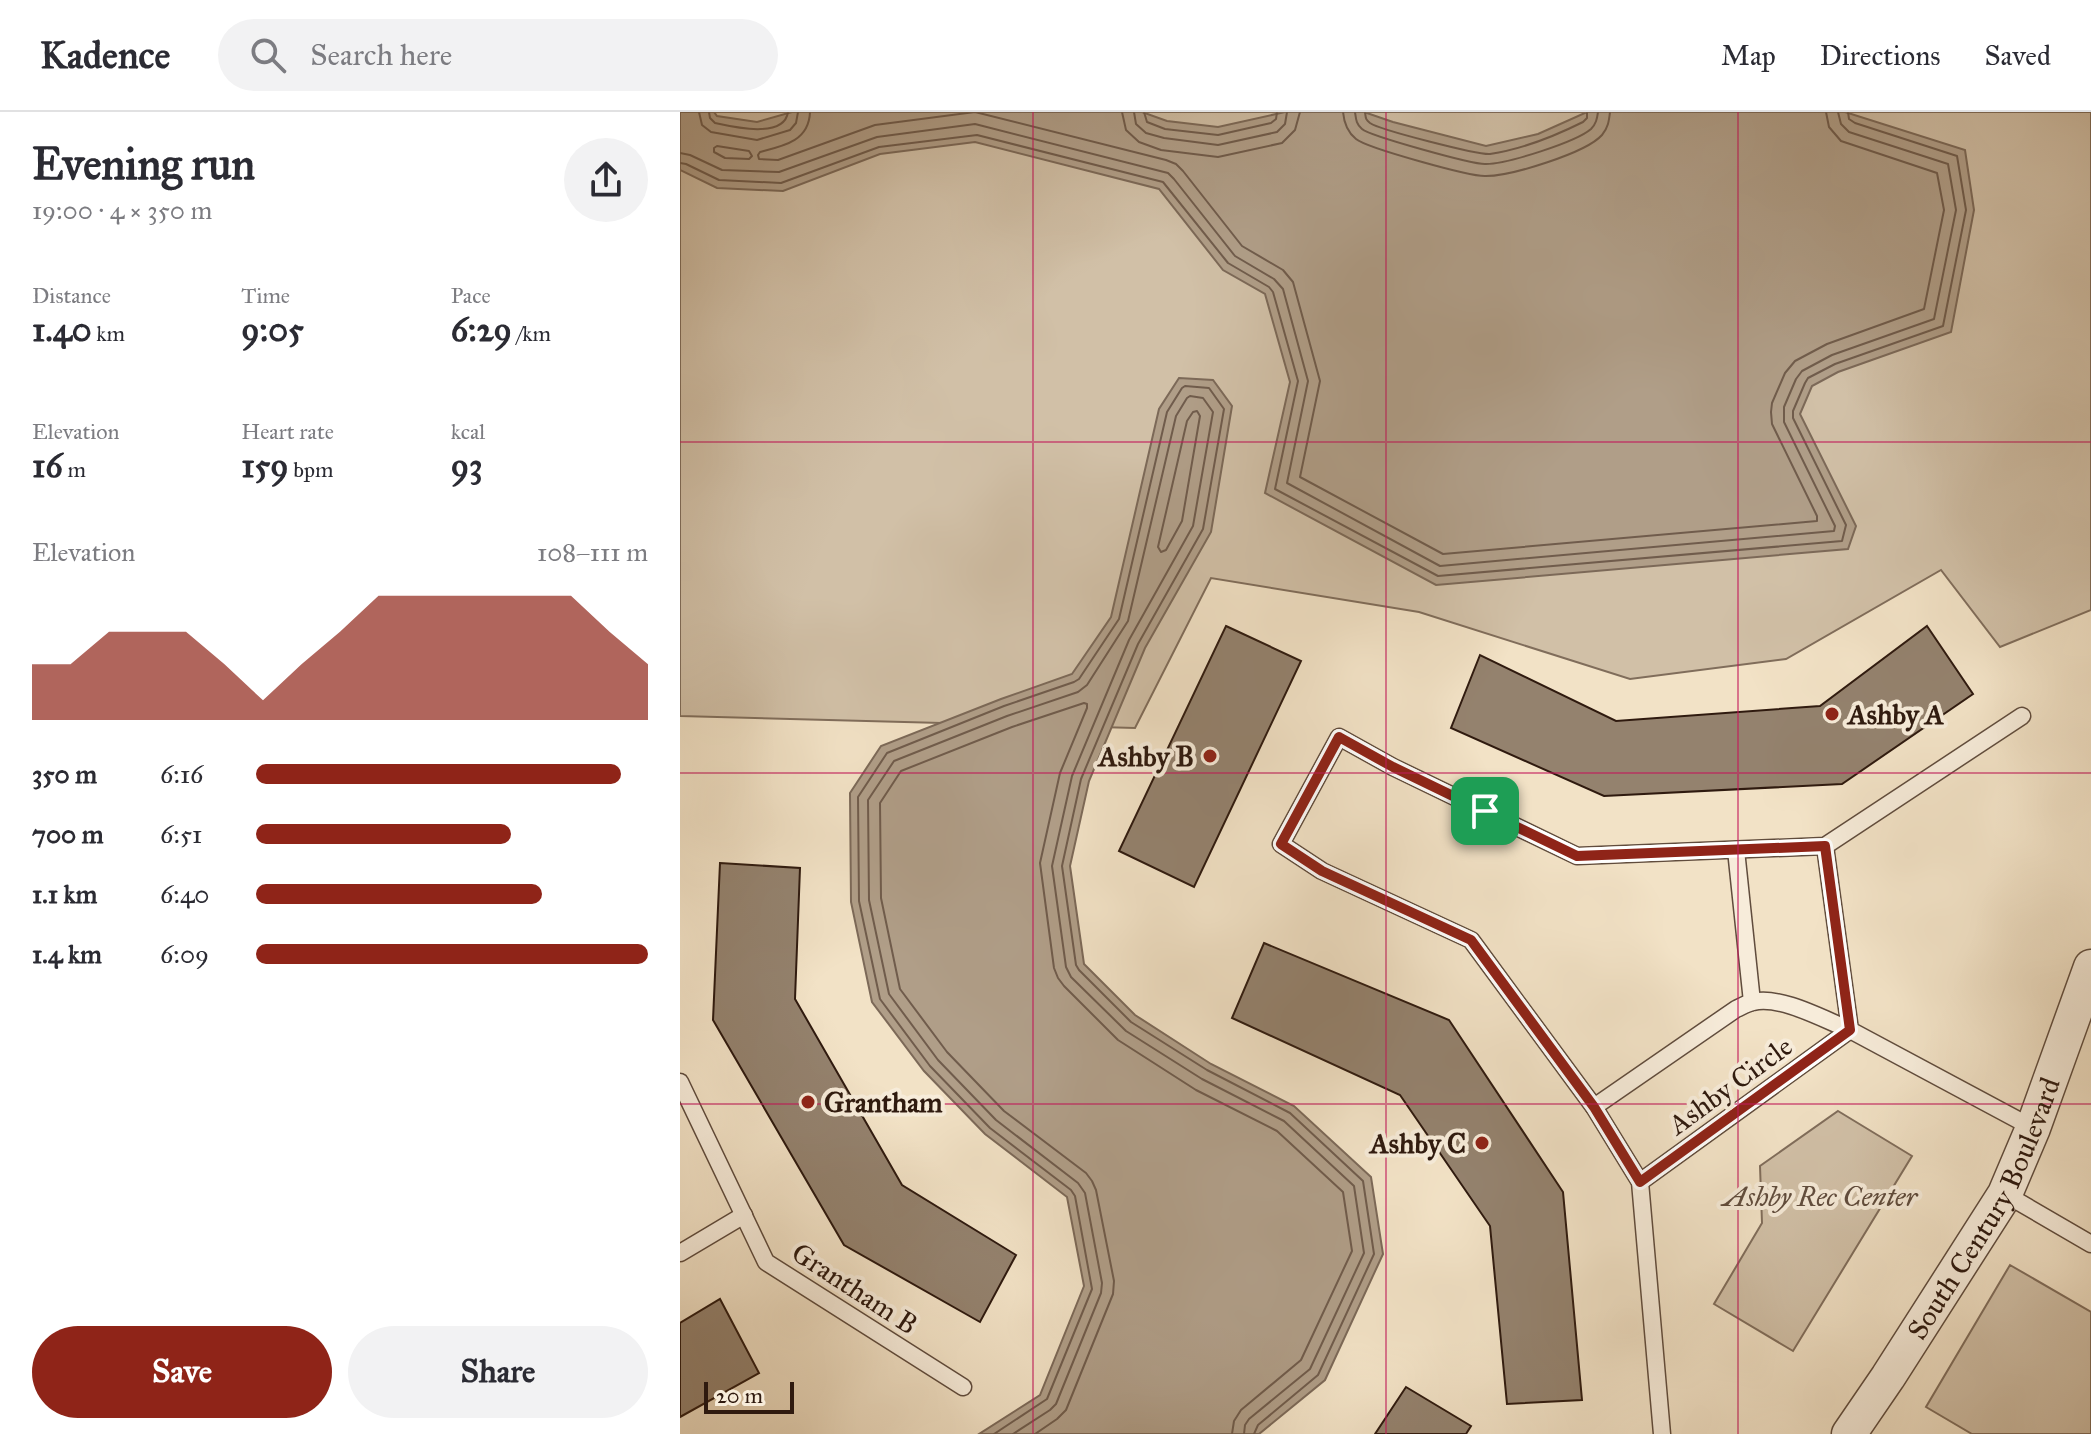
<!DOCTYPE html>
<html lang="en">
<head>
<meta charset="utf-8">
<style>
  body { margin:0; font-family:"IM FELL Great Primer",serif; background:#f2f2f3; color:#2b2b33; height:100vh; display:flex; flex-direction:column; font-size:30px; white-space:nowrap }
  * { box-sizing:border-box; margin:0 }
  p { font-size:26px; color:#7c7c81 }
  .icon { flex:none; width:44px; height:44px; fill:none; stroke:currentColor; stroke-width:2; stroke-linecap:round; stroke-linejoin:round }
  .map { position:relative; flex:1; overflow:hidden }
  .drawer { display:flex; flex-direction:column; background:#fff; width:680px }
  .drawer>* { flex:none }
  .scale { position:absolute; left:24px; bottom:20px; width:90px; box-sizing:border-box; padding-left:8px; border:4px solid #2f1a0f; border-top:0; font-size:22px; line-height:28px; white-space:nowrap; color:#2f1a0f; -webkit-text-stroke:6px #f7ecda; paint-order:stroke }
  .pin { position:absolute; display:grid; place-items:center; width:68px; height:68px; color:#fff; margin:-34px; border-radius:16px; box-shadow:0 4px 12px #0006 }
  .round { display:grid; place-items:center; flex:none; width:84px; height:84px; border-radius:42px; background:#f2f2f3 }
  .headline { display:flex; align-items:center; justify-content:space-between; height:136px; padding:0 32px }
  h1 { font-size:44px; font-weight:800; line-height:60px }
  .stats { display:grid; grid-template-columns:repeat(3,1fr); gap:12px; height:136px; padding:8px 32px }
  .stats div { display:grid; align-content:center }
  .stats b { font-size:34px; font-weight:800 }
  .stats small { font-size:22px; font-weight:400 }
  .stats p { font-size:22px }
  .chart { height:224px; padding:16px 32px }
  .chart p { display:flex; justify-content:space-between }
  .chart svg { width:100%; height:144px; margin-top:8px; fill:#8f2418; opacity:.7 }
  .button { display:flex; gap:16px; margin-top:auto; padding:16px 32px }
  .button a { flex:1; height:92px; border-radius:48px; background:#8f2418; color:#fff; font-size:32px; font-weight:800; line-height:92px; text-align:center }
  .button a+a { background:#f2f2f3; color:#2b2b33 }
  ul { padding:0 32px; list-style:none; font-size:26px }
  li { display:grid; grid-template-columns:128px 96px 1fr; align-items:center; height:60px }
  li i { height:20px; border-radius:10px; background:#8f2418 }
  header { display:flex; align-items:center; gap:48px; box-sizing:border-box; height:112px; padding:0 40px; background:#fff; border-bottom:2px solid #e1e1e2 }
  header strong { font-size:38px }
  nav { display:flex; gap:44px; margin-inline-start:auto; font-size:28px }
  .search { width:560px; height:72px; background:#f2f2f3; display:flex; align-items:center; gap:20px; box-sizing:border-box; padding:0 28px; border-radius:44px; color:#7c7c81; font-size:30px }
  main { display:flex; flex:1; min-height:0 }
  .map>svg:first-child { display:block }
</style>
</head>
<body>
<header>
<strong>Kadence</strong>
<div class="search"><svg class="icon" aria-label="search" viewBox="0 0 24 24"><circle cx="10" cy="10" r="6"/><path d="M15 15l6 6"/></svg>Search here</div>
<nav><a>Map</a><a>Directions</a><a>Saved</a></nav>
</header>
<main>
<section class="drawer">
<div class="headline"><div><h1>Evening run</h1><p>19:00 · 4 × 350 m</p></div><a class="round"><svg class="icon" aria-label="share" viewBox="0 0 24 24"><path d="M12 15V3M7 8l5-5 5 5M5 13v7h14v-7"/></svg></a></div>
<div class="stats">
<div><p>Distance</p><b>1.40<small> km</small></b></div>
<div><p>Time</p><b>9:05</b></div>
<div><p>Pace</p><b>6:29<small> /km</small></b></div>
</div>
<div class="stats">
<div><p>Elevation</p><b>16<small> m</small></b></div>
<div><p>Heart rate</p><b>159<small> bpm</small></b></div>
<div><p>kcal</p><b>93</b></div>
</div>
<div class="chart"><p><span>Elevation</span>108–111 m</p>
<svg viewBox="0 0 160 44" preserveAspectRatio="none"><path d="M0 44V27L10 27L20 17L30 17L40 17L50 27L60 38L70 27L80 17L90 6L100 6L110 6L120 6L130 6L140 6L150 17L160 27V44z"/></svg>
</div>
<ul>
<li><b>350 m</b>6:16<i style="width:93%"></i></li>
<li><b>700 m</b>6:51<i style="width:65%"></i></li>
<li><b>1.1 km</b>6:40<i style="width:73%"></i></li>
<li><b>1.4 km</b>6:09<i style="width:100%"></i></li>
</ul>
<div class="button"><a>Save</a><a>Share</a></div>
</section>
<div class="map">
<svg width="1411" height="1322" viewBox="0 0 1411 1322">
  <rect width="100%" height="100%" fill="#f2e2c6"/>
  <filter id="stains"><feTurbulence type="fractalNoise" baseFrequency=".0025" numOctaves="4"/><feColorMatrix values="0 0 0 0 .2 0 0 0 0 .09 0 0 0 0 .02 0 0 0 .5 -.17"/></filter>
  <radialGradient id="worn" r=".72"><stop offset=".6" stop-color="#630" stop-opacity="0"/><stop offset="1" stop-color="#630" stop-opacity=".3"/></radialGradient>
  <g fill="#d1c0a7" stroke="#806d5b" stroke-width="2">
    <path d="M0,0H1411V498L1320,535L1261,458L1106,547L950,567L739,500L531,466L455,616L0,604Z"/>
    <path d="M1158,999L1232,1044L1113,1239L1034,1192L1082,1111L1080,1054Z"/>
    <path d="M1330,1153L1411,1200V1322H1292L1246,1295Z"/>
  </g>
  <g fill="#b09e88" stroke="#7c6958" stroke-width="2">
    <path d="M0,0H34L37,4L77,10L112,0H462L487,9L538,15L605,0H684L713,10L806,34L858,22L907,0H1165L1285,38L1294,98L1271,220L1158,260L1132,274L1120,302L1176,414L1168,437L756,473L585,381L610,270L585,182L543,158L479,77L295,30L200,42L103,79L37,76L0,58Z"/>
    <path d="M499,266L533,268L552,294L531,420L465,536L409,669L390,754L404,852L455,903L531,952L614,994L691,1065L703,1142L645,1268L579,1322H299L360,1283L404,1174L387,1085L305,1022L244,959L192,890L171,790L170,681L201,634L321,587L392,562L431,505L479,297Z"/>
  </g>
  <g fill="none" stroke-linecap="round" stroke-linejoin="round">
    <g stroke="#705c4c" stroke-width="2">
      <path d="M19,0L22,13L31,20L77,28L110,18L116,11L118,0"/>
      <path d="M29,0L30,6L35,11C53,15 104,27 108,0"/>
      <path d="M130,0C129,29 104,34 80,40L78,43L79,47L98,48L195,13L295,0L486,48L496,52L503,59L562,134L603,158L613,170L640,269L620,365L763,442L1137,409V404L1092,312L1091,300L1092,291L1105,261L1115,249L1147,232L1244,197L1264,98L1257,61L1161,29L1149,15L1146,0"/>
      <path d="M442,0L446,18L459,30L481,38L538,45L602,31L615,18L620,0"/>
      <path d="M454,0L456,12L466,21L484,26L538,33L597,20L605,12L607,0"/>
      <path d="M464,0L467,10L485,17L538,23L591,11L596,7L597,0"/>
      <path d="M663,0C664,11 667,20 676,27C687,36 791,65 806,64C831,64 906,41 922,23C928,16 929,9 930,0"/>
      <path d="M675,0C676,7 676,12 682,17C690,24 794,53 806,52C827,52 896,30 911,17C916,12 917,7 918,0"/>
      <path d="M685,0C686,6 685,7 690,11C700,18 798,43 810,42C843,37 873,25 903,10L907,6V0"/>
      <path d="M37,34L69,39L72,44L69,47L45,46L34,40V36Z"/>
      <path d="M0,41L10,43L42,58L99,60L197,25L295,12L488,61L494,67L555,144L594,167L603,177L628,269L607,371L760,454L1154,419L1155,414L1104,310V295L1116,267L1122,259L1152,243L1254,207L1276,98L1268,52L1169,20L1161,12L1158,0"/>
      <path d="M0,51L6,52L39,68L101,71L199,35L297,23L483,70L548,151L589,175L593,180L618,269L595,377L758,464L1162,429L1166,413L1113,306V299L1125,271L1128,266L1155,252L1263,214L1286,98L1277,44L1175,11L1169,7L1168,0"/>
      <path d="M517,299L520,304L502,409L486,438L481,440L478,435L507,309L513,300Z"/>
      <path d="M314,1322L367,1287L412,1177L395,1084L391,1078L310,1016L250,954L200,887L179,789L178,685L207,641L324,594L394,570L399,567L439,507L487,300L502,276L505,274L529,276L544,297L523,417L458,532L401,667L382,754L396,853L399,858L451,910L527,958L610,1001L683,1069L694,1142L638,1263L578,1313L574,1322"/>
      <path d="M333,1322L370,1298L376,1292L421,1181L422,1171L405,1081L398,1071L316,1008L258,948L209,882L189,788L188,688L214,649L327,604L398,580L407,573L448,509L496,304L507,286L510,284L523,286L533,300L513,414L449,528L392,664L372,754L386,855L391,865L446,919L522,967L604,1009L674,1074L684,1141L630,1257L569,1307L565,1313L564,1322"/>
      <path d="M355,1322L377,1307L386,1298L433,1182L434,1169L416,1078L412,1069L406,1061L324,999L267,940L220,877L201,786L200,691L221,659L332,615L404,591L407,592V596L380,661L360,751L374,856L378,866L384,874L438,928L516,978L597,1019L663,1080L672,1139L621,1248L561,1298L554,1309L552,1322"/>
    </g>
  </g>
  <g fill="#94826e" stroke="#2f1a0f" stroke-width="2">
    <path d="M546,514L621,549L514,775L439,739Z"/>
    <path d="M1247,514L1293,582L1162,672L924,684L771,616L800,543L936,609L1140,594Z"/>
    <path d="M40,751L120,756L115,887L222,1073L336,1143L300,1210L164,1133L33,908Z"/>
    <path d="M584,831L769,908L883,1080L902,1288L827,1292L810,1114L720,983L552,906Z"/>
    <path d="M40,1187L79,1261L0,1305V1211Z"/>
    <path d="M726,1275L791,1314L786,1322H695Z"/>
  </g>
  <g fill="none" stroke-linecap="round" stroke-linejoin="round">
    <g stroke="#604c3d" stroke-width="19">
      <g id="lane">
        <path d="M1145,734L1170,918L1353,1016"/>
        <path d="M1056,738L1072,890"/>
        <path d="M0,970L86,1150L283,1275"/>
        <path d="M914,995L1056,897C1061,895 1067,891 1073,890C1100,883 1145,908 1170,918"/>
        <path d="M960,1070L1170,918"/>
        <path d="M1325,1082L1411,1132"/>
        <path d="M0,1141L64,1103"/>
        <path d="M982,1322L960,1070L914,995L791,828L642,759L601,732L659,625L713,655L897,744L1145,734L1342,604"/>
      </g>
    </g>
    <g stroke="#604c3d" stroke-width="37">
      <g id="street">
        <path id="s1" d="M1169,1322L1208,1265L1325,1082L1353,1016L1411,855"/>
      </g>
    </g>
    <use href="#lane" stroke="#f7ecda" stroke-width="16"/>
    <use href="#street" stroke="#f7ecda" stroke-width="34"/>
  </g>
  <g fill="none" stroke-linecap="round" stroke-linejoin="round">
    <g stroke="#fff" stroke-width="16">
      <path id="route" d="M659,625L713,655L897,744L1145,734L1170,918L960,1070L914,995L791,828L642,759L601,732Z"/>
    </g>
    <use href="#route" stroke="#8f2418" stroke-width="10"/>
  </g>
  <path fill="none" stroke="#c2185b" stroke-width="2" stroke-opacity="0.55" d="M353,0V1322M706,0V1322M1058,0V1322M0,330H1411M0,661H1411M0,992H1411"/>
  <g fill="#8f2418" stroke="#f7ecda" stroke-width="3">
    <circle cx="1152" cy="602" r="8"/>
    <circle cx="530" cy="644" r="8"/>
    <circle cx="128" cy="990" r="8"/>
    <circle cx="802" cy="1031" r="8"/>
  </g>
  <g text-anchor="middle" stroke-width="8" stroke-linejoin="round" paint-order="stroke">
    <g font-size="28" font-weight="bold" fill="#2f1a0f" stroke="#f7ecda" text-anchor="start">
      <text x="1168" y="612">Ashby A</text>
      <text x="514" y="654" text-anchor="end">Ashby B</text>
      <text x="144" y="1000">Grantham</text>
      <text x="786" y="1041" text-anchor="end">Ashby C</text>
    </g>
    <g font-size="28" fill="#2f1a0f" stroke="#f7ecda">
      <text transform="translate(1050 973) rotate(-36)" y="10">Ashby Circle</text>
      <text dy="10" stroke="none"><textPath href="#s1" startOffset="264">South Century Boulevard</textPath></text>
      <text transform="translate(175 1176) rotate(33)" y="10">Grantham B</text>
    </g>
    <g font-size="28" font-style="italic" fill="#604c3d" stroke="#f7ecda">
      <text x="1140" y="1094">Ashby Rec Center</text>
    </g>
  </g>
  <rect width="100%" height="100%" filter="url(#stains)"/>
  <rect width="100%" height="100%" fill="url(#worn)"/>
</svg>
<div class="scale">20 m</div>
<div class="pin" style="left:805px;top:699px;background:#1e9e55"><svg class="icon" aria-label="arrive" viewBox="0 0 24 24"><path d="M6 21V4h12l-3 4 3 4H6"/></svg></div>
</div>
</main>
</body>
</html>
